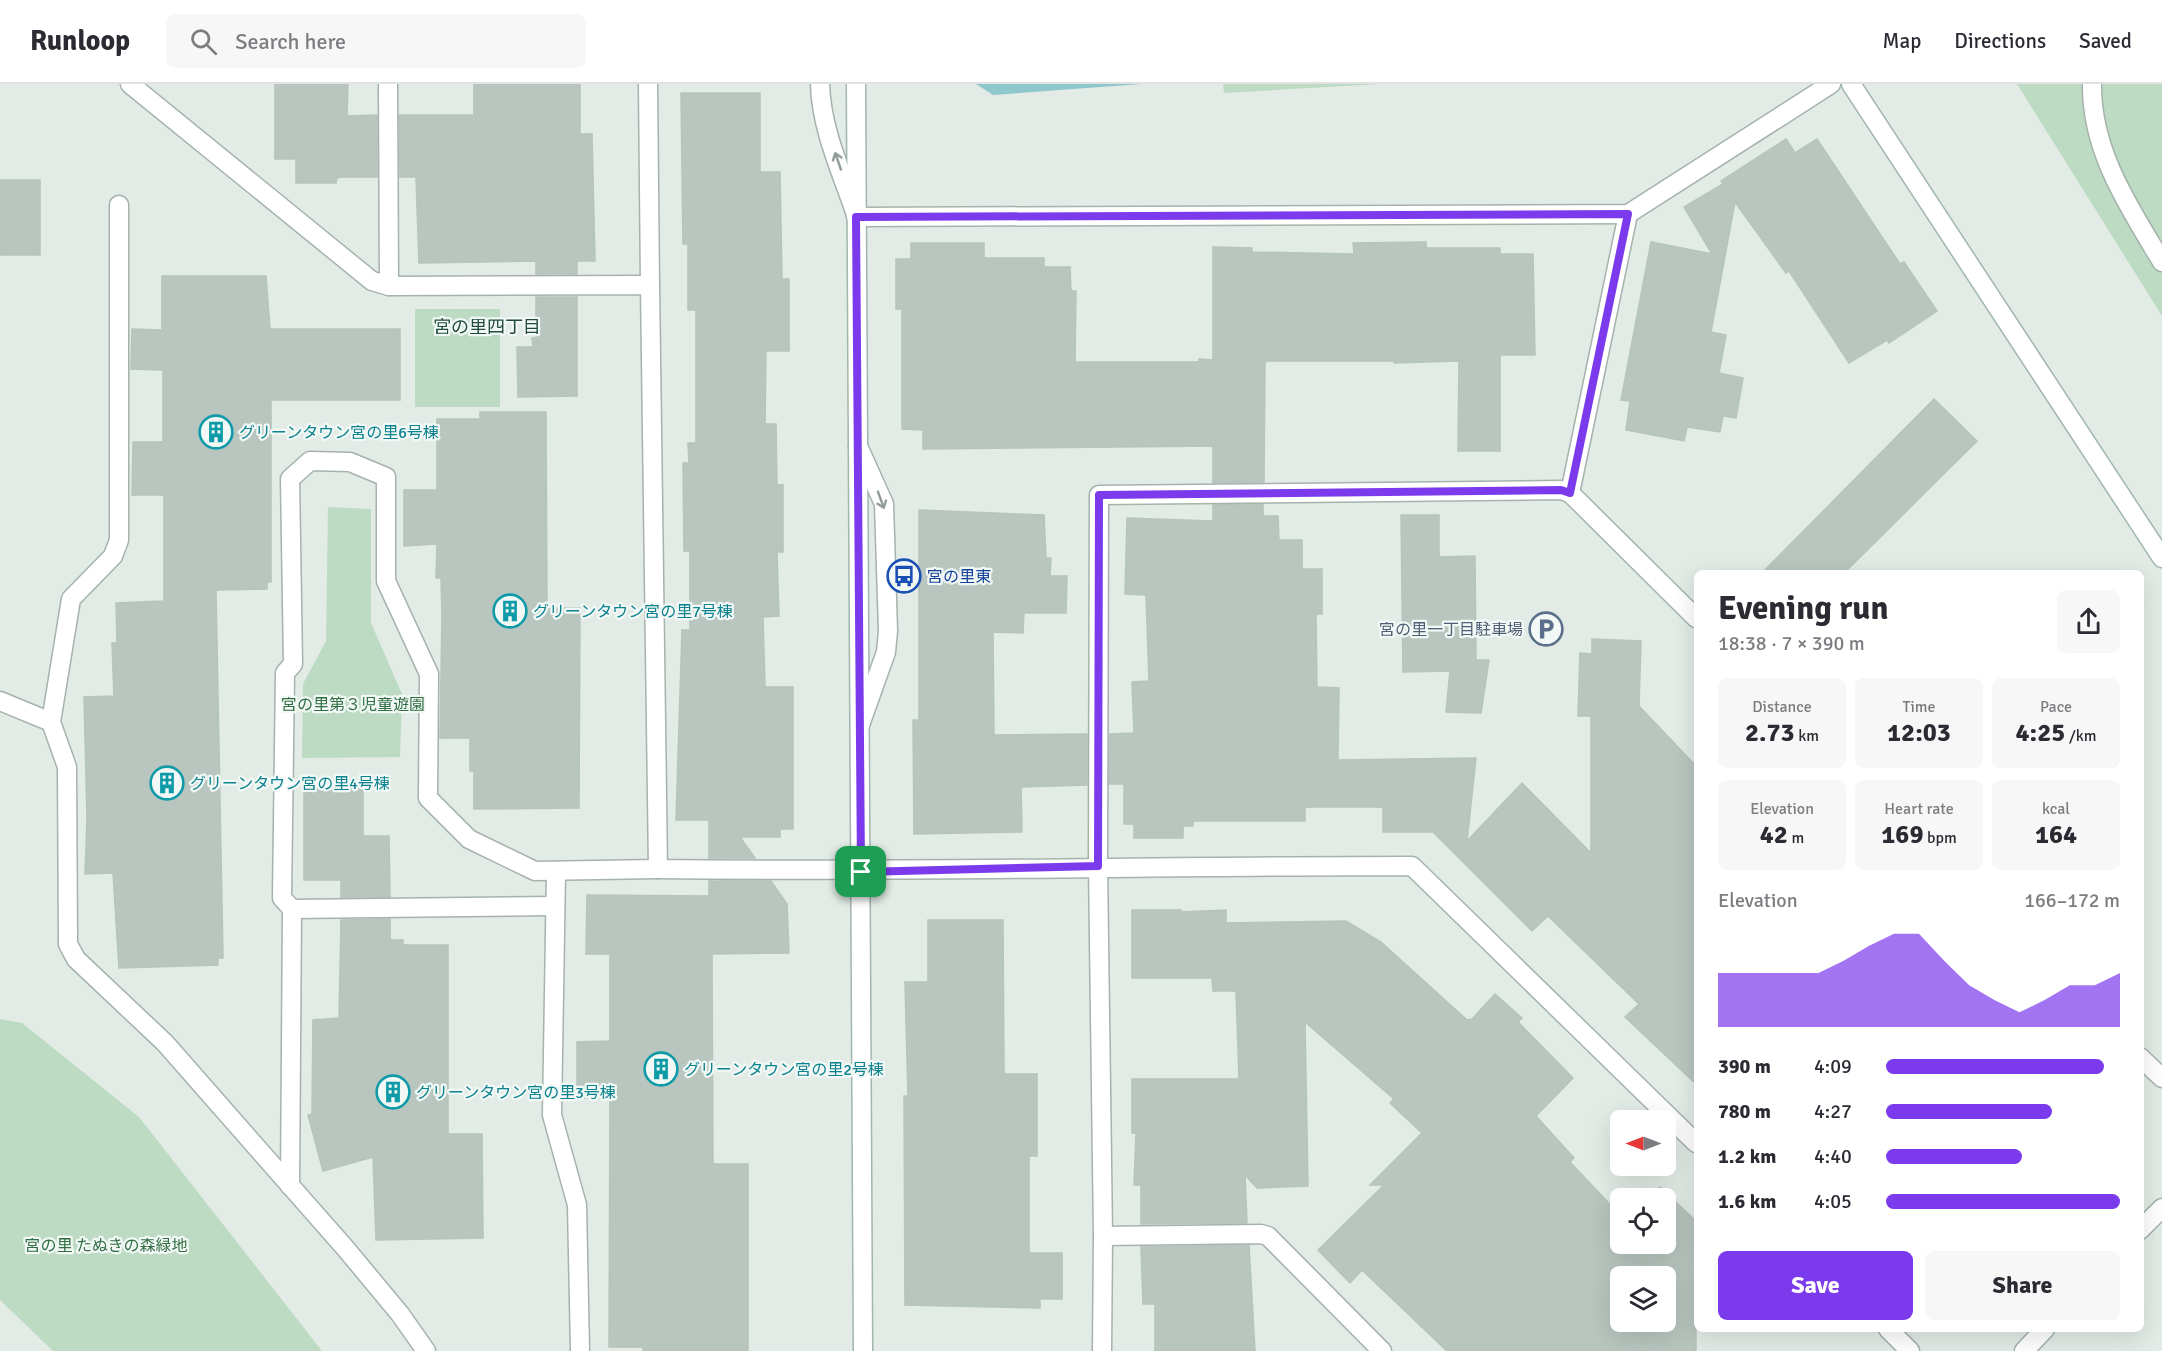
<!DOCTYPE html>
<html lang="en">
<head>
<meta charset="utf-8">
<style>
  body { margin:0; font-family:Signika,"Noto Sans JP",sans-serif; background:#f7f7f7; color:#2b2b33; height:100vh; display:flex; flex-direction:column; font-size:22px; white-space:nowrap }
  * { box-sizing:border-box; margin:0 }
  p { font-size:20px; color:#7c7c81 }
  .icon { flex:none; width:33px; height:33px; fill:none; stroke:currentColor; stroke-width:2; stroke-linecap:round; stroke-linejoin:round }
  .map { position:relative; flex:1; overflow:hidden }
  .panel { position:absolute; left:1694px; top:486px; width:450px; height:762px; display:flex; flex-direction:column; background:#fff; border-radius:9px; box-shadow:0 6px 24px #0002 }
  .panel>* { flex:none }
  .needle { width:39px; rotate:270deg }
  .buttons { position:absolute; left:1610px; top:1026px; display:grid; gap:12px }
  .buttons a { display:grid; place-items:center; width:66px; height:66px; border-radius:9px; background:#fff; box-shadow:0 6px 24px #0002; font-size:30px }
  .pin { position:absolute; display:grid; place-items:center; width:51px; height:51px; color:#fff; margin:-26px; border-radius:12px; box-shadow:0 3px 9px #0006 }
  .round { display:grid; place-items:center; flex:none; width:63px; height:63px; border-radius:9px; background:#f7f7f7 }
  .head { display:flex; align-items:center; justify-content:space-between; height:102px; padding:0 24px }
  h1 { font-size:33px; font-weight:800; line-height:45px }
  .figures { display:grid; grid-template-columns:repeat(3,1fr); gap:9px; height:102px; padding:6px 24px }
  .figures div { display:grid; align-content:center; border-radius:9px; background:#f7f7f7; text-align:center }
  .figures b { font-size:26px; font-weight:800 }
  .figures small { font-size:16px; font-weight:400 }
  .figures p { font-size:16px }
  .chart { height:168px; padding:12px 24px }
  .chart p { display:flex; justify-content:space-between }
  .chart svg { width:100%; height:108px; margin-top:6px; fill:#7c3aed; opacity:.7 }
  .action { display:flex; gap:12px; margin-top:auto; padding:12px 24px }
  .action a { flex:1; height:69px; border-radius:9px; background:#7c3aed; color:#fff; font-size:24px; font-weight:800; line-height:69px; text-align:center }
  .action a+a { background:#f7f7f7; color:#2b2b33 }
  ul { padding:0 24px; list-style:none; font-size:20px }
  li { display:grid; grid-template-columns:96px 72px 1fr; align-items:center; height:45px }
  li i { height:15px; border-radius:8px; background:#7c3aed }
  header { display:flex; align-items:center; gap:36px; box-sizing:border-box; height:84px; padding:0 30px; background:#fff; border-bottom:2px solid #e1e1e2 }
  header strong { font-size:28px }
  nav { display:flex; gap:33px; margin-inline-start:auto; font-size:21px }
  .search { width:420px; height:54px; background:#f7f7f7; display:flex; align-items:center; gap:15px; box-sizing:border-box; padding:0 21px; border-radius:9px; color:#7c7c81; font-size:22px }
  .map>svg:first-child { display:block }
</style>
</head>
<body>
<header>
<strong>Runloop</strong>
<div class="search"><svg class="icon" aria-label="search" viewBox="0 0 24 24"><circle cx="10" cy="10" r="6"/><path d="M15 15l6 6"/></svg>Search here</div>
<nav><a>Map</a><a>Directions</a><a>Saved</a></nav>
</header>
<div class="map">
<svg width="2162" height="1267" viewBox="0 0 2162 1267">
  <rect width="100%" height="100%" fill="#e2ebe6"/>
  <g fill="#bddbc2">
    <path d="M1223,0H1380L1224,9Z"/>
    <path d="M2017,0H2162V232Z"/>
    <rect x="415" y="225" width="85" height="98"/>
    <path d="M328,423L371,425V539L402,610L400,673L302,674L303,600L326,557Z"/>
    <path d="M0,935L22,939L139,1033L322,1267H53L0,1216Z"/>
  </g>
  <path fill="#8ec8cc" d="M976,0H1141L993,11Z"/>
  <g fill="#b8c6bf" stroke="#b5c4bc" stroke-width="1.5" fill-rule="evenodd">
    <path d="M275,0H348L347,32L377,31V93H342L337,94L336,99H296V75H275Z"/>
    <path d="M474,0H580V50H592L595,177H577V190H536V177L419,179L416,93H400L399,31H474Z"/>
    <path d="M681,9H760V88H780L782,195H789V267H766L765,340H776L777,401H783V468H777L779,532L763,533L765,603H793V745H780V753H740L755,774H709V736H676L682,546H690V467H684L683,379H689L688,359H696V226H688V160H683Z"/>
    <path d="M1786,55L1795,69L1817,55L1900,180L1904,178L1937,227L1889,259L1887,256L1849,279L1789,187L1786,189L1735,118L1711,248L1726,251L1719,289L1743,294L1736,334L1723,332L1720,348L1687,343L1684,357L1626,346L1630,317L1621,316L1651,158L1712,170L1684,123L1723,100L1721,97Z"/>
    <rect x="0" y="96" width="40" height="75"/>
    <path d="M1426,158V164H1500V170H1533L1535,271H1500V367H1458L1459,277L1394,279V277H1265L1264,398L1213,399V362L923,365V346L902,345V225H896V175H911V159H984V174H1044V183H1070L1071,207H1076L1075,278H1199V275L1213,276V163L1252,164V168L1354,170L1353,159Z"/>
    <path d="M162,192H266L270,245H400V316H271V498H267V505L216,506L223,874H218V881L119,884L113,789L85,790L87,734L84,613L114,612L112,559H117L116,519L164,517V411H132L133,358H163V286L131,285L132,245L162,246Z"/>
    <path d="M536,213H577V312L518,313L517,263H533L532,254H536Z"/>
    <path d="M1934,315L1977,357L1844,489H1762Z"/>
    <path d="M480,328H546L547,524H580L579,724L474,725V687H470V654H440L442,531L441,494H436L437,460L404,462V406H437V335H480Z"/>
    <path d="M1263,420V432H1278L1279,456H1302V485H1322V530H1316L1317,603L1339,604L1338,676L1476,674L1467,757L1522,699L1591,769V632H1578L1580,569L1592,570V555L1641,557L1639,622L1696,682V1000L1625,933L1639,920L1548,832L1532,847L1433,748H1383V723H1305V737H1193V742H1183V754H1134V740H1124V700H1109L1110,650L1134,649L1132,598L1149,597L1146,511L1125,510L1127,434L1213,437V421Z"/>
    <path d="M919,426L1044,431L1046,474H1051L1050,492H1067L1066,529H1024L1023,549L993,548L994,651L1087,650V701L1021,703L1022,748L914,750L913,636H919Z"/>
    <path d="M1401,431H1439V473L1475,472L1476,576H1489L1481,629L1446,628L1450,587L1403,588Z"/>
    <path d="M304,704H363V752H389L390,813H341V796H304Z"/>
    <path d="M709,797H771L787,820L789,869L712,870L713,1080H748V1267H643V1263H609L610,1013L577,1014V958L610,957V870H586L587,811L709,812Z"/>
    <path d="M1132,826H1181V828L1226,826V839L1346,837L1381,858L1467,936L1472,935L1495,910L1522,934L1518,938L1573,994L1536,1032L1574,1074L1570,1078L1620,1131V1160H1665V1114H1649L1660,1103L1696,1137V1267H1447L1362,1186L1350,1199L1318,1166L1384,1101H1370L1422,1049L1390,1019L1394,1015L1305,938L1308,1102L1257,1104L1245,1091L1247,1139L1141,1140V1101H1134L1136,1049H1132V995H1239L1236,907H1213L1212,894H1132ZM1620,1192H1665V1238H1620Z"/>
    <path d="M390,835V856H403V861H448V1050H482L483,1154L376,1156L373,1073L323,1087L308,1031L312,1030L313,936L339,934L341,836Z"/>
    <path d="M928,836H1003L1004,990H1037V1072H1029V1169H1062V1215H1040V1224L905,1221L904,1012H908L905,898H928Z"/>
    <path d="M1249,1161L1255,1267H1155V1220H1143L1141,1163Z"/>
  </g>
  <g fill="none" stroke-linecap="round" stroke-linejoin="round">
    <g stroke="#a5b3ac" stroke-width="21">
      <g id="lane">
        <path d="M820,0C821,44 841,87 855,128"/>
        <path d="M2092,0C2091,67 2129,123 2162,178"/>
        <path d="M858,362L884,420L888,547L886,568L860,641"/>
        <path d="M51,638L71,515L113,472L119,456V121"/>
        <path d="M556,787L552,1031L577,1121L580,1267"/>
        <path d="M290,1102L292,825L282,814L285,589L293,580L290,395L310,377L350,378L386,393V497L429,590L428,714L469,755L535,787L658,785"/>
      </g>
    </g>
    <g stroke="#a5b3ac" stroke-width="21">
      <g id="street">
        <path d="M130,0L372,197L389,202L650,201L658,785C909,788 1160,782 1412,782L1696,1059"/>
        <path d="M388,0L389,202"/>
        <path d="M648,0L650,201"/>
        <path d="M856,133L1628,130L1831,0"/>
        <path d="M1570,409L1628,130"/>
        <path d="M0,617L51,638L67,683L68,860L76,875L165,959L346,1165L400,1230L426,1267"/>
        <path d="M292,825L555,822"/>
        <path d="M2140,973L2162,994"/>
        <path d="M2140,1146L2162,1124"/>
        <path d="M1103,1152L1098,782L1099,411L1561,406L1570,409L1696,534"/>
        <path d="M1888,1245L1910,1267"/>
        <path d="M1102,1267L1103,1152L1261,1150L1268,1152L1382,1267"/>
        <path d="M2024,1267L2045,1245"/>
      </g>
    </g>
    <g stroke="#a1b6ad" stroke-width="21">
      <g id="secondary">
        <path d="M856,0L863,1267"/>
        <path d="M1851,0L2162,474"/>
      </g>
    </g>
    <use href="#lane" stroke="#fff" stroke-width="18"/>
    <use href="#street" stroke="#fff" stroke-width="18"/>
    <use href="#secondary" stroke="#fff" stroke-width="18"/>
  </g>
  <defs><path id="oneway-shaft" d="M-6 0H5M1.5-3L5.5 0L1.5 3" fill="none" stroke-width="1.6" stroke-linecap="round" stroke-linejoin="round" transform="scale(1.5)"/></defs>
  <g stroke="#919d98">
    <use href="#oneway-shaft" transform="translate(838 77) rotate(-109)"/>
    <use href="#oneway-shaft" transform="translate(881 416) rotate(70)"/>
  </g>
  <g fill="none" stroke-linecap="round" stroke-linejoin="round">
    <g stroke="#fff" stroke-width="12">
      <path id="route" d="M1628,130L1570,409L1561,406L1099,411L1098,782L861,788L856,133Z"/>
    </g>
    <use href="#route" stroke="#7c3aed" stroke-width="8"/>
  </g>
  <defs>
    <g id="building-ring" transform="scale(1.725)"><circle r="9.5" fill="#f2f8f5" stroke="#0f9aa8" stroke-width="1.5"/><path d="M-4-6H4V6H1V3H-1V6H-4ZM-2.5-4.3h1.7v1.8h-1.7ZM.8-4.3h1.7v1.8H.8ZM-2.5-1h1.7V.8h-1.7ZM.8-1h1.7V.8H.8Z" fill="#0f9aa8"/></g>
    <g id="bus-ring" transform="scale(1.725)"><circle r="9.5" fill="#f2f8f5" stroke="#1a4fb4" stroke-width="1.5"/><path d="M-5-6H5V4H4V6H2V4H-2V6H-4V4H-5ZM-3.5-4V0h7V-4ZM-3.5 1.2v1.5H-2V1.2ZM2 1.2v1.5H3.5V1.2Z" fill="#1a4fb4"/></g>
    <g id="parking-ring" transform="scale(1.725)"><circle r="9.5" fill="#f2f8f5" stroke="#5c6f8a" stroke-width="1.5"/><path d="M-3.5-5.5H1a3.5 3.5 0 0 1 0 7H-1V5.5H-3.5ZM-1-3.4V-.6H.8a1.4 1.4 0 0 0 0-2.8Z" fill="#5c6f8a"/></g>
  </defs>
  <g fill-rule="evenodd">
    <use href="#building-ring" x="216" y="348"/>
    <use href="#bus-ring" x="904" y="492"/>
    <use href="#building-ring" x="510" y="527"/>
    <use href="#parking-ring" x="1546" y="545"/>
    <use href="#building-ring" x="167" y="699"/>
    <use href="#building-ring" x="661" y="985"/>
    <use href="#building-ring" x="393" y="1008"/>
  </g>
  <g text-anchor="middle" stroke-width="4.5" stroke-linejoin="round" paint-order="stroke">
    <g font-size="16" fill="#0d838f" stroke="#f2f8f5" text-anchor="start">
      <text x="239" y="354">グリーンタウン宮の里6号棟</text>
      <text x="533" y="533">グリーンタウン宮の里7号棟</text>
      <text x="190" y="705">グリーンタウン宮の里4号棟</text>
      <text x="684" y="991">グリーンタウン宮の里2号棟</text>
      <text x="416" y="1014">グリーンタウン宮の里3号棟</text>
    </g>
    <g font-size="16" fill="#164399" stroke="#f2f8f5" text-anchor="start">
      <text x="927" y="498">宮の里東</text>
    </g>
    <g font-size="16" fill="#4e5e75" stroke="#f2f8f5" text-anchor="end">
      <text x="1523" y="551">宮の里一丁目駐車場</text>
    </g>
    <g font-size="16" fill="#316e43" stroke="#f2f8f5">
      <text x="353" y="626">宮の里第３児童遊園</text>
      <text x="106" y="1167">宮の里 たぬきの森緑地</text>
    </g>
    <g font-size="18" fill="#214b3d" stroke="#f2f8f5">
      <text x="487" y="249">宮の里四丁目</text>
    </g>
  </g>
</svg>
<div class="buttons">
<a><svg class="needle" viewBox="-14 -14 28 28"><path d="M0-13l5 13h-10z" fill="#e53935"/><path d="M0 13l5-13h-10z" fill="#7c7c81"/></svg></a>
<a><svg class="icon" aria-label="locate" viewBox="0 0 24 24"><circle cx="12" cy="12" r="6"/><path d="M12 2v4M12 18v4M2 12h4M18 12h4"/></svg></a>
<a><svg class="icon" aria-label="layers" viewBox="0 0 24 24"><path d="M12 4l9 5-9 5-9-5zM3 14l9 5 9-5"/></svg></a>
</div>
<div class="pin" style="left:861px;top:788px;background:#1e9e55"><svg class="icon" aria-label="arrive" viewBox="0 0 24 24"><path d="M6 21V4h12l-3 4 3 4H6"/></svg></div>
<section class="panel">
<div class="head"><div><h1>Evening run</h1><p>18:38 · 7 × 390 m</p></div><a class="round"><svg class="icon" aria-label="share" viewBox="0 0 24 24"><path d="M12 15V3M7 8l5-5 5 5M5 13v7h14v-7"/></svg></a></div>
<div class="figures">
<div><p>Distance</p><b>2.73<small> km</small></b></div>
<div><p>Time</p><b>12:03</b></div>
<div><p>Pace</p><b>4:25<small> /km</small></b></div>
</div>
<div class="figures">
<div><p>Elevation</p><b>42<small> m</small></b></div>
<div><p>Heart rate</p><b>169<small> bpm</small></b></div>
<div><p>kcal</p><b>164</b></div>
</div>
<div class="chart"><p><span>Elevation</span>166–172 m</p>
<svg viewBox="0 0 160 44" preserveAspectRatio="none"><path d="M0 44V22L10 22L20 22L30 22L40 22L50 17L60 11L70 6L80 6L90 17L100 27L110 33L120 38L130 33L140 27L150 27L160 22V44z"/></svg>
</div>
<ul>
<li><b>390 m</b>4:09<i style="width:93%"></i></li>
<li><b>780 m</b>4:27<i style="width:71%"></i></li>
<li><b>1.2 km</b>4:40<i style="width:58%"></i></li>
<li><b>1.6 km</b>4:05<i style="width:100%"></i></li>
</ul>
<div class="action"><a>Save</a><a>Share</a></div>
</section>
</div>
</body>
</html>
